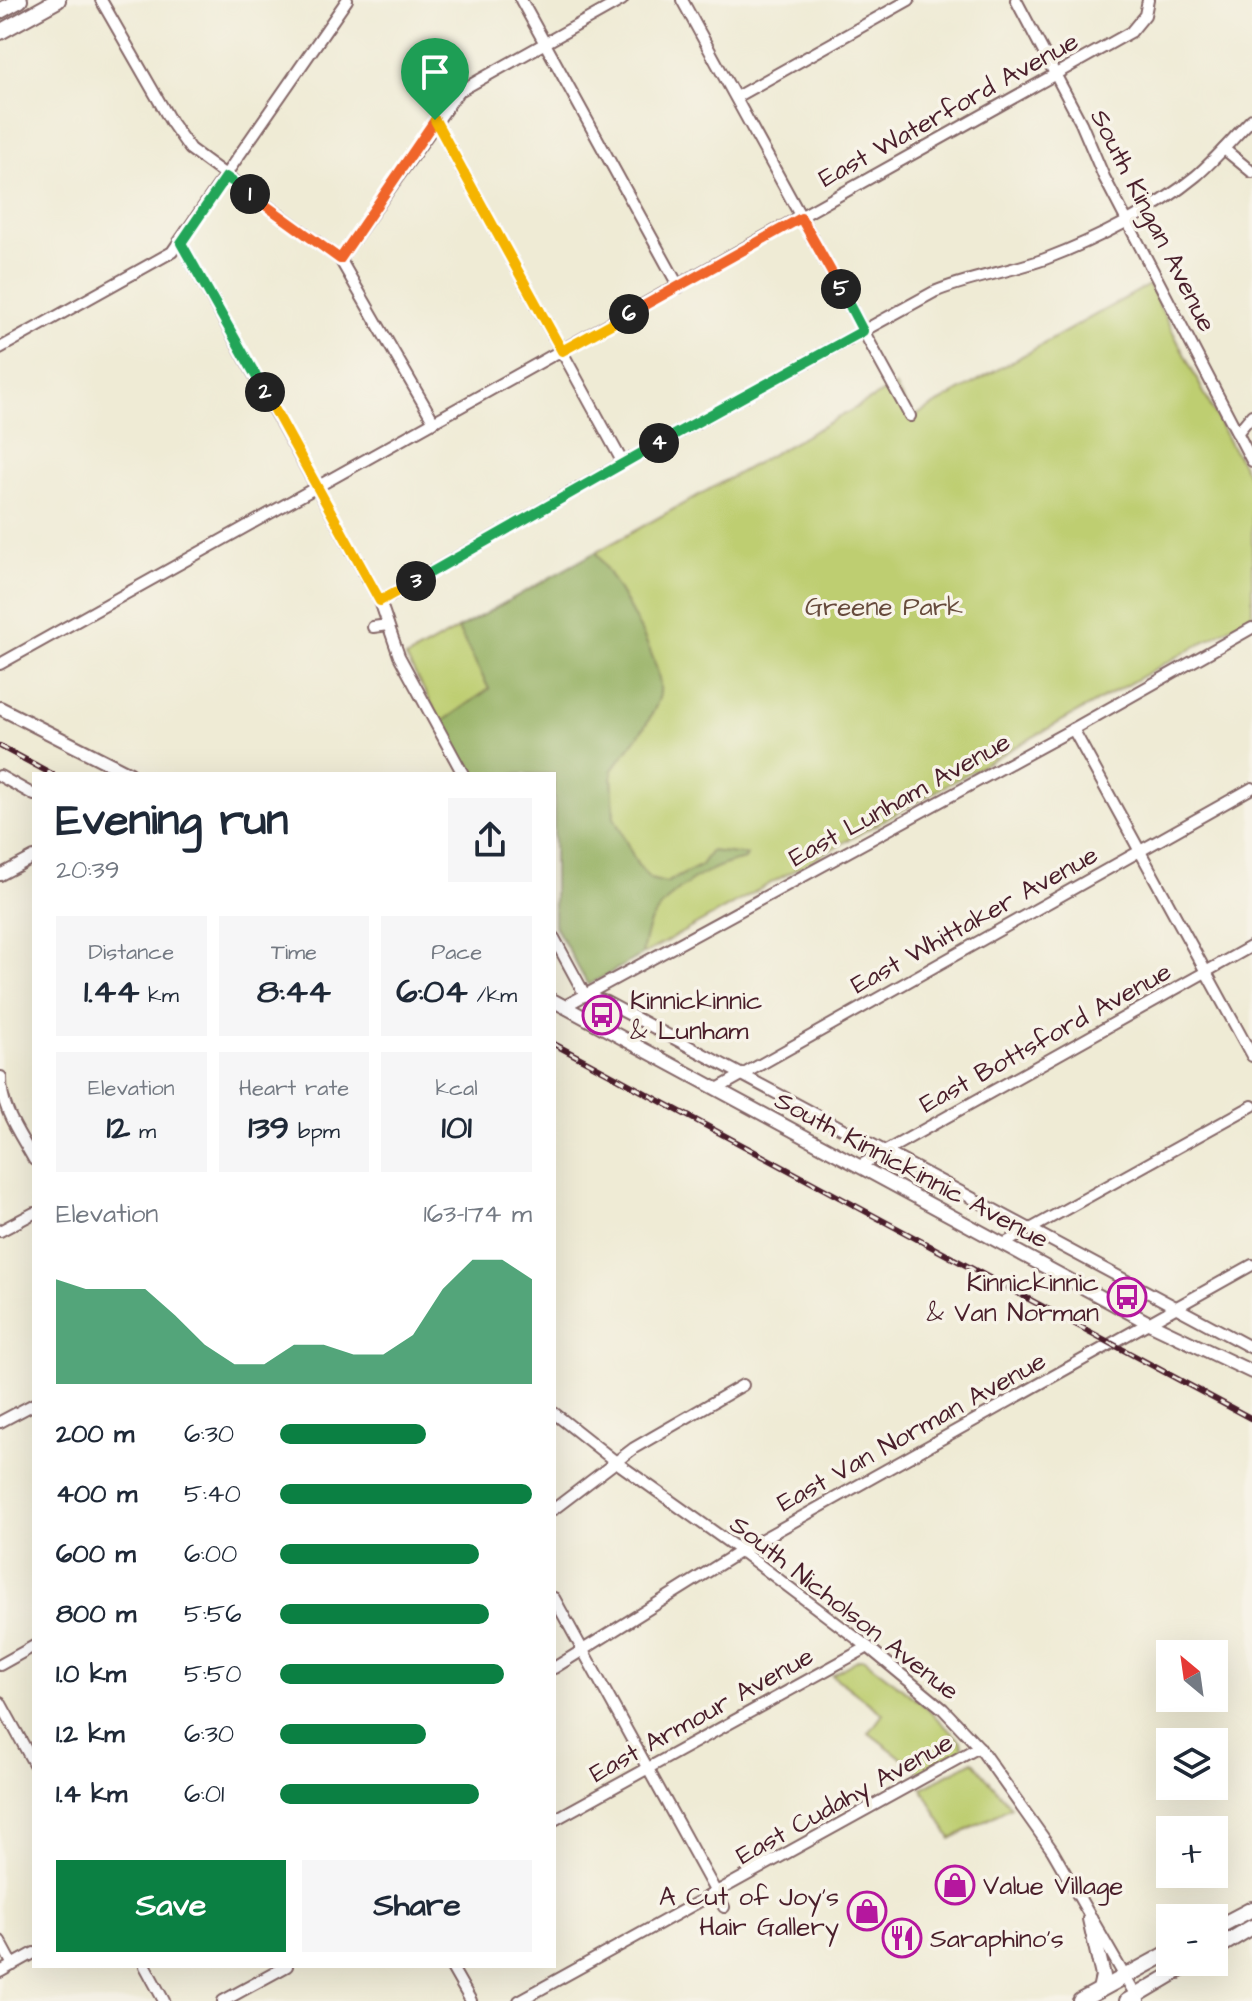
<!DOCTYPE html>
<html lang="en">
<head>
<meta charset="utf-8">
<style>
  body { margin:0; font-family:"Architects Daughter",sans-serif; background:#f6f6f7; color:#1f2937; height:100vh; display:flex; flex-direction:column; font-size:30px; white-space:nowrap }
  * { box-sizing:border-box; margin:0 }
  p { font-size:26px; color:#747a83 }
  .icon { flex:none; width:44px; height:44px; fill:none; stroke:currentColor; stroke-width:2; stroke-linecap:round; stroke-linejoin:round }
  .map { position:relative; flex:1; overflow:hidden }
  .details { position:absolute; left:32px; top:772px; width:524px; height:1196px; display:flex; flex-direction:column; background:#fff; border-radius:0px; box-shadow:0 8px 32px #0002 }
  .details>* { flex:none }
  .needle { width:52px; rotate:331deg }
  .fabs { position:absolute; left:1156px; top:1640px; display:grid; gap:16px }
  .fabs a { display:grid; place-items:center; width:72px; height:72px; border-radius:0px; background:#fff; box-shadow:0 8px 32px #0002; font-size:40px }
  .pin { position:absolute; display:grid; place-items:center; width:68px; height:68px; color:#fff; margin:-82px -34px; border-radius:50% 50% 50% 0; rotate:-45deg; box-shadow:0 0 8px #0007 }
  .pin .icon { rotate:45deg }
  .km { position:absolute; width:40px; height:40px; margin:-20px; border-radius:50%; background:#222; color:#fff; font-size:22px; line-height:40px; text-align:center }
  .round { display:grid; place-items:center; flex:none; width:84px; height:84px; border-radius:0px; background:#f6f6f7 }
  .head { display:flex; align-items:center; justify-content:space-between; height:136px; padding:0 24px }
  h1 { font-size:44px; font-weight:700; line-height:60px }
  .metrics { display:grid; grid-template-columns:repeat(3,1fr); gap:12px; height:136px; padding:8px 24px }
  .metrics div { display:grid; align-content:center; border-radius:0px; background:#f6f6f7; text-align:center }
  .metrics b { font-size:34px; font-weight:700 }
  .metrics small { font-size:22px; font-weight:400 }
  .metrics p { font-size:22px }
  .chart { height:224px; padding:16px 24px }
  .chart p { display:flex; justify-content:space-between }
  .chart svg { width:100%; height:144px; margin-top:8px; fill:#0b8043; opacity:.7 }
  .primary-button { display:flex; gap:16px; margin-top:auto; padding:16px 24px }
  .primary-button a { flex:1; height:92px; border-radius:0px; background:#0b8043; color:#fff; font-size:32px; font-weight:700; line-height:92px; text-align:center }
  .primary-button a+a { background:#f6f6f7; color:#1f2937 }
  ul { padding:0 24px; list-style:none; font-size:26px }
  li { display:grid; grid-template-columns:128px 96px 1fr; align-items:center; height:60px }
  li i { height:20px; border-radius:10px; background:#0b8043 }
  .map>svg:first-child { display:block }
</style>
</head>
<body>
<div class="map">
<svg width="1252" height="2001" viewBox="0 0 1252 2001">
  <rect width="100%" height="100%" fill="#f7f3e8"/>
  <filter id="ink" filterUnits="userSpaceOnUse"><feTurbulence type="fractalNoise" baseFrequency=".0125" numOctaves="2"/><feDisplacementMap in="SourceGraphic" scale="16" xChannelSelector="R" yChannelSelector="G"/><feConvolveMatrix kernelMatrix="1 2 1 2 8 2 1 2 1" color-interpolation-filters="sRGB"/></filter>
  <filter id="wash" filterUnits="userSpaceOnUse"><feTurbulence type="fractalNoise" baseFrequency=".006" numOctaves="4" result="noise"/><feDisplacementMap in="SourceGraphic" scale="32" xChannelSelector="R" yChannelSelector="G"/><feGaussianBlur stdDeviation="1.8" result="paint"/><feColorMatrix in="noise" values="0 0 0 0 0 0 0 0 0 0 0 0 0 0 0 0 0 1.4 0 .05"/><feComposite in="paint" operator="in"/></filter>
  <g filter="url(#wash)">
    <rect width="100%" height="100%" fill="#efebd5"/>
    <g fill="#bece71" stroke="#84764e" stroke-width="2">
      <path d="M1149,285L1229,442L1252,481V615L588,985L554,924V774H471L406,658L895,386L913,417Z"/>
      <path d="M859,1659H864L921,1703L961,1741L963,1750L922,1773L869,1733L883,1714L832,1675Z"/>
      <path d="M973,1761L1011,1807L951,1839L922,1788Z"/>
    </g>
    <path fill="#96b163" stroke="#706847" stroke-width="2" d="M596,552C613,581 669,667 659,698C650,725 629,747 612,770L614,817L637,864L650,879L666,883L700,866L711,851L747,855L745,859C710,866 672,888 652,919C646,928 644,944 642,955L588,985L554,924V774H471L442,722L489,689L458,629Z"/>
  </g>
  <g filter="url(#ink)">
    <g fill="none" stroke-linecap="round" stroke-linejoin="round">
      <g stroke="#846666" stroke-width="14">
        <g id="minor">
          <path d="M101,0L171,122L190,149L340,259L434,422"/>
          <path d="M521,0L679,287"/>
          <path d="M682,0L910,416"/>
          <path d="M1016,0L1081,123L1104,177L1252,461"/>
          <path d="M736,97L909,0"/>
          <path d="M435,120L623,463"/>
          <path d="M1224,149L1252,172"/>
          <path d="M181,243L380,601L399,656L463,774"/>
          <path d="M340,259L458,92L622,0"/>
          <path d="M0,348L172,252L347,0"/>
          <path d="M1237,433L1252,415"/>
          <path d="M380,601L623,463L934,292C970,277 1009,272 1045,259C1095,240 1155,210 1196,176C1216,159 1233,138 1252,119"/>
          <path d="M373,627L388,625"/>
          <path d="M0,664L1131,32L1145,15L1148,0"/>
          <path d="M1073,729L1252,1056"/>
          <path d="M0,776L34,795"/>
          <path d="M0,875L34,857"/>
          <path d="M554,938L585,995L606,1002L1252,1348"/>
          <path d="M565,1006L1073,729L1252,628"/>
          <path d="M1,1077C0,1108 20,1134 34,1160"/>
          <path d="M717,1089L1252,788"/>
          <path d="M859,1166L1252,946"/>
          <path d="M0,1231L34,1213"/>
          <path d="M1005,1243L1252,1106"/>
          <path d="M554,1413L616,1462L741,1551L868,1647L943,1709L979,1747L1052,1850L1139,2001"/>
          <path d="M0,1422L34,1404"/>
          <path d="M554,1509L634,1448L743,1385"/>
          <path d="M554,1598L724,1907"/>
          <path d="M0,1665L34,1646"/>
          <path d="M554,1668L741,1551L1252,1265"/>
          <path d="M0,1702L34,1764"/>
          <path d="M554,1820L868,1647"/>
          <path d="M0,1941L13,1965"/>
          <path d="M145,1966L164,2001"/>
          <path d="M451,1966L471,2001"/>
          <path d="M0,1972L34,1953"/>
          <path d="M223,2001L287,1966"/>
          <path d="M519,2001L979,1747"/>
        </g>
      </g>
      <g stroke="#846666" stroke-width="16">
        <g id="tertiary">
          <path d="M0,708L130,774"/>
          <path d="M554,1001L1149,1323L1252,1372"/>
        </g>
      </g>
      <g stroke="#846666" stroke-width="18">
        <g id="secondary">
          <path d="M0,11L20,0"/>
          <path d="M0,32L58,0"/>
          <path d="M1090,1919L1103,1976L1100,1990"/>
          <path d="M1214,1929L1252,1909"/>
          <path d="M1214,1950L1252,1927"/>
          <path d="M1080,2001L1170,1952"/>
          <path d="M1127,2001L1193,1962"/>
        </g>
      </g>
      <use href="#minor" stroke="#fff" stroke-width="10"/>
      <use href="#tertiary" stroke="#fff" stroke-width="12"/>
      <use href="#secondary" stroke="#fff" stroke-width="14"/>
      <g stroke="#4a1f2b" stroke-width="6">
        <g id="rail">
          <path d="M0,746L52,774"/>
          <path d="M554,1044L1252,1419"/>
        </g>
      </g>
      <use href="#rail" stroke="#f7f3e8" stroke-width="3" stroke-dasharray="9" stroke-linecap="butt"/>
    </g>
  </g>
  <g fill="none" stroke-linecap="round" stroke-linejoin="round" filter="url(#ink)">
    <g stroke="#fff" stroke-width="16">
      <path id="split-1" d="M250,194L340,259L435,120"/>
    </g>
    <g stroke="#fff" stroke-width="16">
      <path id="split-2" d="M250,194L226,177L181,243L265,392"/>
    </g>
    <g stroke="#fff" stroke-width="16">
      <path id="split-3" d="M265,392L380,601L416,581"/>
    </g>
    <g stroke="#fff" stroke-width="16">
      <path id="split-4" d="M416,581L659,443"/>
    </g>
    <g stroke="#fff" stroke-width="16">
      <path id="split-5" d="M659,443L863,331L841,289"/>
    </g>
    <g stroke="#fff" stroke-width="16">
      <path id="split-6" d="M629,314L801,218L841,289"/>
    </g>
    <g stroke="#fff" stroke-width="16">
      <path id="split-7" d="M464,173L562,351L629,314"/>
    </g>
    <g stroke="#fff" stroke-width="16">
      <path id="split-8" d="M435,120L464,173"/>
    </g>
    <use href="#split-1" stroke="#f0652b" stroke-width="10"/>
    <use href="#split-2" stroke="#22a559" stroke-width="10"/>
    <use href="#split-3" stroke="#f5b400" stroke-width="10"/>
    <use href="#split-4" stroke="#22a559" stroke-width="10"/>
    <use href="#split-5" stroke="#22a559" stroke-width="10"/>
    <use href="#split-6" stroke="#f0652b" stroke-width="10"/>
    <use href="#split-7" stroke="#f5b400" stroke-width="10"/>
    <use href="#split-8" stroke="#f5b400" stroke-width="10"/>
  </g>
  <defs>
    <g id="bus-ring" transform="scale(2)"><circle r="9.5" fill="#f7f3e8" stroke="#b5179e" stroke-width="1.5"/><path d="M-5-6H5V4H4V6H2V4H-2V6H-4V4H-5ZM-3.5-4V0h7V-4ZM-3.5 1.2v1.5H-2V1.2ZM2 1.2v1.5H3.5V1.2Z" fill="#b5179e"/></g>
    <g id="shop-ring" transform="scale(2)"><circle r="9.5" fill="#f7f3e8" stroke="#b5179e" stroke-width="1.5"/><path d="M-5-2.5h2.3a2.7 3.5 0 0 1 5.4 0H5L5.5 6h-11ZM-1.5-2.5h3a1.5 2.3 0 0 0-3 0Z" fill="#b5179e"/></g>
    <g id="restaurant-ring" transform="scale(2)"><circle r="9.5" fill="#f7f3e8" stroke="#b5179e" stroke-width="1.5"/><path d="M-5-6h1v4h1v-4h1v4h1v-4h1v5L-1.5 .5V6h-2V.5L-5-1ZM5-6V6H3V1.5H1.5Q1.5-4 5-6Z" fill="#b5179e"/></g>
  </defs>
  <g fill-rule="evenodd">
    <use href="#bus-ring" x="602" y="1015"/>
    <use href="#bus-ring" x="1127" y="1297"/>
    <use href="#shop-ring" x="955" y="1885"/>
    <use href="#shop-ring" x="867" y="1911"/>
    <use href="#restaurant-ring" x="902" y="1938"/>
  </g>
  <g text-anchor="middle" stroke-width="7" stroke-linejoin="round" paint-order="stroke">
    <g font-size="26" fill="#4a1f2b" stroke="#f7f3e8">
      <text transform="translate(948 109) rotate(-29)" y="9">East Waterford Avenue</text>
      <text transform="translate(1154 220) rotate(63)" y="9">South Kingan Avenue</text>
      <text transform="translate(899 799) rotate(-29)" y="9">East Lunham Avenue</text>
      <text transform="translate(974 919) rotate(-29)" y="9">East Whittaker Avenue</text>
      <text transform="translate(1045 1037) rotate(-29)" y="9">East Bottsford Avenue</text>
      <text transform="translate(912 1169) rotate(28)" y="9">South Kinnickinnic Avenue</text>
      <text transform="translate(911 1431) rotate(-29)" y="9">East Van Norman Avenue</text>
      <text transform="translate(845 1607) rotate(38)" y="9">South Nicholson Avenue</text>
      <text transform="translate(701 1714) rotate(-29)" y="9">East Armour Avenue</text>
      <text transform="translate(844 1798) rotate(-29)" y="9">East Cudahy Avenue</text>
    </g>
    <g font-size="26" fill="#674b3c" stroke="#f7f3e8">
      <text x="884" y="615">Greene Park</text>
    </g>
    <g font-size="26" fill="#4a1f2b" stroke="#f7f3e8" text-anchor="start">
      <text x="630" y="1009">Kinnickinnic<tspan x="630" dy="30">&amp; Lunham</tspan></text>
      <text x="1099" y="1291" text-anchor="end">Kinnickinnic<tspan x="1099" dy="30">&amp; Van Norman</tspan></text>
      <text x="983" y="1894">Value Village</text>
      <text x="839" y="1905" text-anchor="end">A Cut of Joy's<tspan x="839" dy="30">Hair Gallery</tspan></text>
      <text x="930" y="1947">Saraphino's</text>
    </g>
  </g>
</svg>
<div class="fabs">
<a><svg class="needle" viewBox="-14 -14 28 28"><path d="M0-13l5 13h-10z" fill="#e53935"/><path d="M0 13l5-13h-10z" fill="#747a83"/></svg></a>
<a><svg class="icon" aria-label="layers" viewBox="0 0 24 24"><path d="M12 4l9 5-9 5-9-5zM3 14l9 5 9-5"/></svg></a>
<a>+</a>
<a>−</a>
</div>
<div class="pin" style="left:435px;top:120px;background:#1e9e55"><svg class="icon" aria-label="arrive" viewBox="0 0 24 24"><path d="M6 21V4h12l-3 4 3 4H6"/></svg></div>
<b class="km" style="left:250px;top:194px">1</b>
<b class="km" style="left:265px;top:392px">2</b>
<b class="km" style="left:416px;top:581px">3</b>
<b class="km" style="left:659px;top:443px">4</b>
<b class="km" style="left:841px;top:289px">5</b>
<b class="km" style="left:629px;top:314px">6</b>
<section class="details">
<div class="head"><div><h1>Evening run</h1><p>20:39</p></div><a class="round"><svg class="icon" aria-label="share" viewBox="0 0 24 24"><path d="M12 15V3M7 8l5-5 5 5M5 13v7h14v-7"/></svg></a></div>
<div class="metrics">
<div><p>Distance</p><b>1.44<small> km</small></b></div>
<div><p>Time</p><b>8:44</b></div>
<div><p>Pace</p><b>6:04<small> /km</small></b></div>
</div>
<div class="metrics">
<div><p>Elevation</p><b>12<small> m</small></b></div>
<div><p>Heart rate</p><b>139<small> bpm</small></b></div>
<div><p>kcal</p><b>101</b></div>
</div>
<div class="chart"><p><span>Elevation</span>163–174 m</p>
<svg viewBox="0 0 160 44" preserveAspectRatio="none"><path d="M0 44V12L10 15L20 15L30 15L40 23L50 32L60 38L70 38L80 32L90 32L100 35L110 35L120 29L130 15L140 6L150 6L160 12V44z"/></svg>
</div>
<ul>
<li><b>200 m</b>6:30<i style="width:58%"></i></li>
<li><b>400 m</b>5:40<i style="width:100%"></i></li>
<li><b>600 m</b>6:00<i style="width:79%"></i></li>
<li><b>800 m</b>5:56<i style="width:83%"></i></li>
<li><b>1.0 km</b>5:50<i style="width:89%"></i></li>
<li><b>1.2 km</b>6:30<i style="width:58%"></i></li>
<li><b>1.4 km</b>6:01<i style="width:79%"></i></li>
</ul>
<div class="primary-button"><a>Save</a><a>Share</a></div>
</section>
</div>
</body>
</html>
